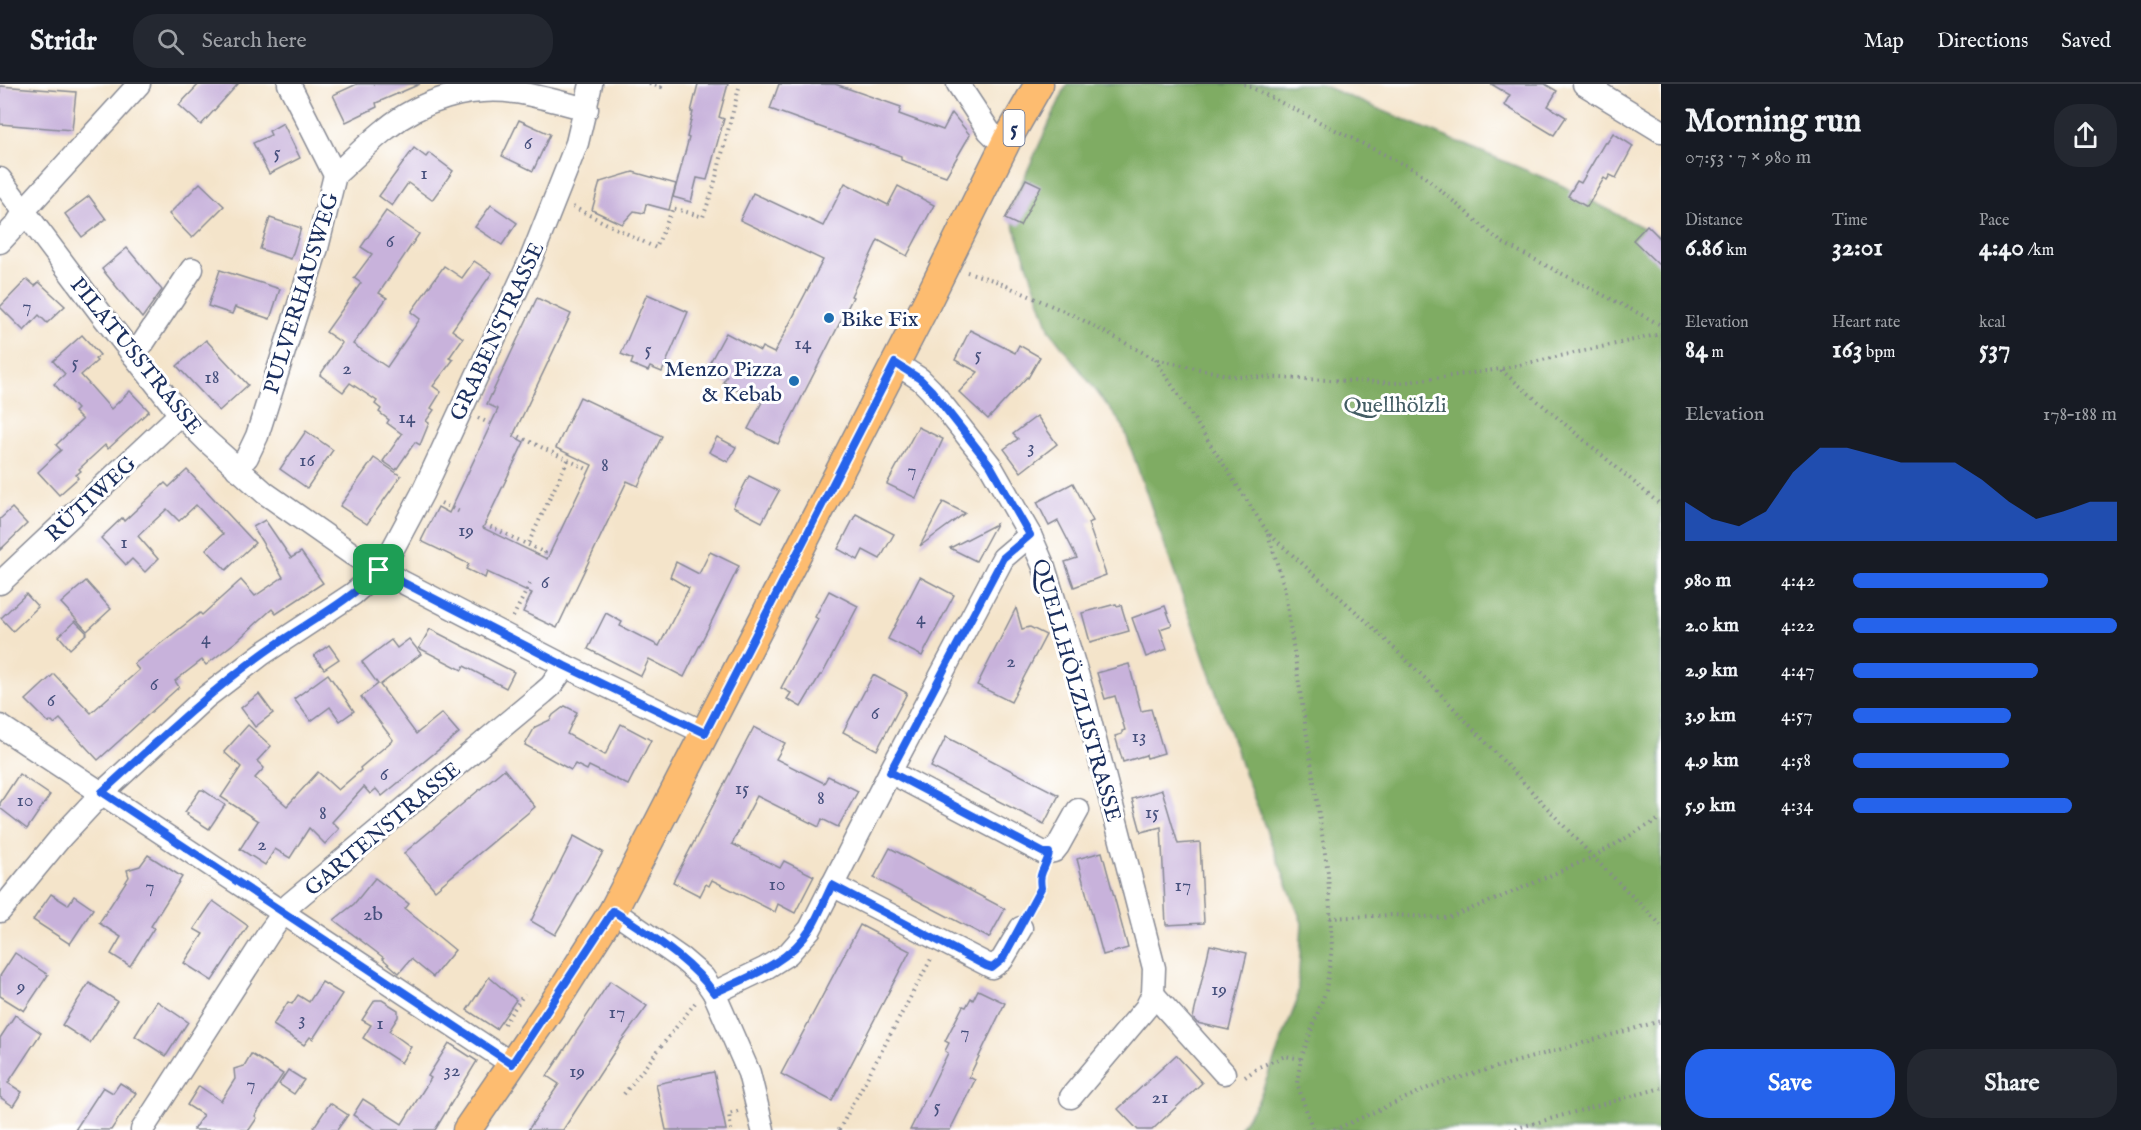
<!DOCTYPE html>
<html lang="en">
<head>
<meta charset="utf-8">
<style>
  body { margin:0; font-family:"IM FELL English",serif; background:#242831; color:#f1f3f6; height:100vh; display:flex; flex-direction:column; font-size:22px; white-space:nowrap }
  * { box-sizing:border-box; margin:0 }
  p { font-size:20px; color:#9ea1a6 }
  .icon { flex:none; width:33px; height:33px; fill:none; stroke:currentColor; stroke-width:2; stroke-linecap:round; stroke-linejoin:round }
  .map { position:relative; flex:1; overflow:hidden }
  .side { display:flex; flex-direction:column; background:#171b24; width:480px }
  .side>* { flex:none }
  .pin { position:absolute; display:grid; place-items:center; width:51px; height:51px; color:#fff; margin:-26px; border-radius:12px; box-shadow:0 3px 9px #0006 }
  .round { display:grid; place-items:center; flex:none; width:63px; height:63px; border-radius:24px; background:#242831 }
  .summary { display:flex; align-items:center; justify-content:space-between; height:102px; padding:0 24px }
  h1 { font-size:33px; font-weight:700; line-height:45px }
  .stats { display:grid; grid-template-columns:repeat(3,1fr); gap:9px; height:102px; padding:6px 24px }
  .stats div { display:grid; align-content:center }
  .stats b { font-size:26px; font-weight:700 }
  .stats small { font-size:16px; font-weight:400 }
  .stats p { font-size:16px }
  .chart { height:168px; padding:12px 24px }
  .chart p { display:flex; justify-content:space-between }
  .chart svg { width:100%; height:108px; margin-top:6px; fill:#2563eb; opacity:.7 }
  .cta { display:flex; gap:12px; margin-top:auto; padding:12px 24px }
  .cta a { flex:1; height:69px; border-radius:24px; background:#2563eb; color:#fff; font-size:24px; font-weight:700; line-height:69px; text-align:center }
  .cta a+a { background:#242831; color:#f1f3f6 }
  ul { padding:0 24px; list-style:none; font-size:20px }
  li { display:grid; grid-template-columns:96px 72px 1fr; align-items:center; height:45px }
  li i { height:15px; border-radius:8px; background:#2563eb }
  header { display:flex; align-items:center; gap:36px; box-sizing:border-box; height:84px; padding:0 30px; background:#171b24; border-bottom:2px solid #363941 }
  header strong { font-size:28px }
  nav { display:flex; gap:33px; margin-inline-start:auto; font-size:21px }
  .search { width:420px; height:54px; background:#242831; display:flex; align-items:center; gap:15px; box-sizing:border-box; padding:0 21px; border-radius:24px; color:#9ea1a6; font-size:22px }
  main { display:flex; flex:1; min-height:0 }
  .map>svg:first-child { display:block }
</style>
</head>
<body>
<header>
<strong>Stridr</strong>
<div class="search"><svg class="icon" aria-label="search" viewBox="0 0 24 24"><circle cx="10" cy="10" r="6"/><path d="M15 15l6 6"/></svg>Search here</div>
<nav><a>Map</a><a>Directions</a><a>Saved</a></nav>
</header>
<main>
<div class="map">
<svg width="1661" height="1046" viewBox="0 0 1661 1046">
  <rect width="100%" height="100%" fill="#fff"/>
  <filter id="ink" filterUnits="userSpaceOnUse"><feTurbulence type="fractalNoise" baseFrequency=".0167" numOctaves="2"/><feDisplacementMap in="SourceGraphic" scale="12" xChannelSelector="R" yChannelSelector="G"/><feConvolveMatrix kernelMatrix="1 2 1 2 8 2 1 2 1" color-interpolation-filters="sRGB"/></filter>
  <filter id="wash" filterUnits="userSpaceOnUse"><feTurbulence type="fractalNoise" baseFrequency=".008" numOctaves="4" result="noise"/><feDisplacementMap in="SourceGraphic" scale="24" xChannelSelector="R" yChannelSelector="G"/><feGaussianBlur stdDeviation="1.35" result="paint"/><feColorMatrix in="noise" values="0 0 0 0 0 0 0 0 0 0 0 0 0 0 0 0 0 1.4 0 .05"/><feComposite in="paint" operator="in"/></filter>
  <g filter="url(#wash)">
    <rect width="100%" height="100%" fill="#f4e4ca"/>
    <path fill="#7fac64" stroke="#4d6e61" stroke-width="1.5" d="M1067,0H1319L1559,100L1661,153V1046H1238L1258,1017L1297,917L1302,839L1242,683L1123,342L1050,247L1009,127Z"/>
    <g id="blocks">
      <g fill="#c8b2db">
        <path d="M199,0H238L201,41L179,21Z"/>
        <path d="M357,0H420L376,19L377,23L346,38L333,11Z"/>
        <path d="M698,0H728L719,33L724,35L707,96L697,94L691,118L673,113L689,54L687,53L693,28H691Z"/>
        <path d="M779,0H835L901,23L899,30L943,46L952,29L970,51L946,92L901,76V72L770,25Z"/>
        <path d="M1491,0H1545L1557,7L1548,22L1566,33L1554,51L1552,50L1504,21L1510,11Z"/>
        <path d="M0,2L76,8L72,46L0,40Z"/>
        <path d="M519,36L550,50L533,87L502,72Z"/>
        <path d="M283,39L300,74L269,90L253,59L271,51L269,47Z"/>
        <path d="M1613,49L1633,62L1616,94L1610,91L1607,96L1604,94L1587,123L1568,112L1577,97L1581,99L1605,58L1607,59Z"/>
        <path d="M414,64L426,73L429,69L453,87L432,116L408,99L392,122L379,112Z"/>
        <path d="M633,88L676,100L669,126L646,120L644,129L634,127L622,140L592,126L600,98Z"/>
        <path d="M1026,95L1041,102L1020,142L1005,135Z"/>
        <path d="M200,99L224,122L192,154L169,130Z"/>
        <path d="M845,99L888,121L898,102L934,121L907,172L878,156L851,212L853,213L778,360L748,345L762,318L723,298L727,292L708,282L726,249L760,267L762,263L774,269L823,176L740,136L753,109L823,142Z"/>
        <path d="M89,112L106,135L82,153L65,130Z"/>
        <path d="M491,121L517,139L502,161L475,143Z"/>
        <path d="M386,127L419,150L379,209L387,214L353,260L387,283L420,235L411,228L444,182L462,194L474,177L492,189L452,246L463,254L449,274L453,276L433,302L441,308L431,324L434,326L426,337L429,339L420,361L415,358L396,386L383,377L402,350L387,339L389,336L379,328L381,325L375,320L377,317L350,299L343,308L320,291L342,259L326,248L361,199L354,194L372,170L361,163Z"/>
        <path d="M270,134L301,144L291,175L260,165Z"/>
        <path d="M1647,141L1661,155V183L1633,156Z"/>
        <path d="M127,164L162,206L142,234L102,185Z"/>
        <path d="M220,186L280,205L270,235L235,223L232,230L208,222Z"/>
        <path d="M27,195L35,202L39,198L65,222L47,239L39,231L24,247L0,223Z"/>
        <path d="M647,210L688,228L662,288L650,283L648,287L631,280L633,275L621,270Z"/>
        <path d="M537,214L571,230L513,352L524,358L483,444L547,475L592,381L556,364L580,313L662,352L638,402L627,397L557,544L523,528L532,509L487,488L485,494L466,485L469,480L421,457L438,423L449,429L491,340L498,325L487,320Z"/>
        <path d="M970,246L1015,269L1019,261L1040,273L1028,294L1027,293L988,335L959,308L978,288L955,276Z"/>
        <path d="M82,251L100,271L95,275L97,277L81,291L111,325L130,307L149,327L108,365L105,361L79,385L81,387L76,391L78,394L59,411L38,388L61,366L56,361L82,336L74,328L77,325L54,300L65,290L53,277Z"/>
        <path d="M206,256L248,301L219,327L177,282Z"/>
        <path d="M1037,332L1057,360L1021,388L1004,365L1018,355L1013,350Z"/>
        <path d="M918,343L943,355L916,414L887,400Z"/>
        <path d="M306,347L333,366L307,404L280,385Z"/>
        <path d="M717,353L736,363L728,378L709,368Z"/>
        <path d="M374,374L401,392L367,440L340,422Z"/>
        <path d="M187,386L255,459L226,486L206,465L223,450L196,421L179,437L167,425L138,452L158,475L145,488L132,475L126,481L101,454L122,434L124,437L165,399L169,403Z"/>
        <path d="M749,392L779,407L762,438L733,423Z"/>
        <path d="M1073,399L1093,437L1088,439L1106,491L1074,503L1065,478L1077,474L1058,437L1049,442L1037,418Z"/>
        <path d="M943,418L965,429L920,462Z"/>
        <path d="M12,424L27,440L0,466V435Z"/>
        <path d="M856,430L894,450L880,475L863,466L858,476L838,465Z"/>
        <path d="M265,436L291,474L301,468L323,499L276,530L272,525L238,556L206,581L202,576L175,597L179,603L98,676L60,635L54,640L51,637L49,639L26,616L54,590L91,629L139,586L134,580L200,529L202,531L241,496L255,512L283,493L253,443Z"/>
        <path d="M996,440L976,477L950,464Z"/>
        <path d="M710,468L739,482L684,593L649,575L641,592L588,565L606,529L622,538L620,542L659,562L689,504L670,493L676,478L699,490Z"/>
        <path d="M920,493L954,511L922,572L888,555Z"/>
        <path d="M86,497L111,525L87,547L61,519Z"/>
        <path d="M829,507L858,522L822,591H820L801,623L787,615L791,609L781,604L818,535L815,533Z"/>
        <path d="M26,510L38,523L13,547L1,534Z"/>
        <path d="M1116,520L1117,522L1121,521L1129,547L1090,558L1082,529Z"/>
        <path d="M1165,522L1172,541L1160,545L1167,565L1146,573L1132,534Z"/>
        <path d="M1016,524L1022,545L1030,543L1046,551L1011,618L977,601Z"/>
        <path d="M75,537L87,549L70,565L59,552Z"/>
        <path d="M430,545L514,588L506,604L464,582L462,586L419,564Z"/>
        <path d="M409,555L421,570L380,601L416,650L442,629L459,649L382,712L376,705L370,710L364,703L332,738L339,745L325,760L309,744L290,774L275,765L265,781L240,765L258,737L221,713L241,683L224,668L248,641L271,662L257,677L264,684L255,694L287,722L318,688L338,706L361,686L360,684L393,656L361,613L378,600L362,578L391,556L397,564Z"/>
        <path d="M329,561L339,575L324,585L314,572Z"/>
        <path d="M1129,580L1141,627L1151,625L1164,669L1147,674L1146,671L1123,678L1115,652L1122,650V647L1125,646L1115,612L1105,615L1097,589Z"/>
        <path d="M328,590L354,627L340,637L330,623L311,637L294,615Z"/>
        <path d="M873,591L907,609L877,666L843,648Z"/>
        <path d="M259,610L273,629L255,643L241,624Z"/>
        <path d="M565,622L577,628L567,650L605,671L621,640L651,656L628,701L589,682L587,686L575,680L571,686L525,661L535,643L550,636L553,631Z"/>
        <path d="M754,643L785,659L776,675L824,699L828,692L858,707L838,743L822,735L819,743L757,712L732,760L780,784L784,777L814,792L795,829L778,820L775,828L712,796L709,802L706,800L700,812L673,798Z"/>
        <path d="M946,653L1059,711L1044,740L931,683Z"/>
        <path d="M504,685L535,723L435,806L404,769Z"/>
        <path d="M19,690L50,711L27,745L0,724V719Z"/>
        <path d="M200,706H203L225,721L209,745L187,731L188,729L185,728Z"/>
        <path d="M1162,706L1178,760L1200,758L1204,839L1166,841L1161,743L1141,748L1132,715Z"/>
        <path d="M574,752L603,768L555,851L531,837Z"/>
        <path d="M890,764L1005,825L989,854L874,794Z"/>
        <path d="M1102,768L1128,864L1103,871L1077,775Z"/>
        <path d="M148,771L182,793L151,842L154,844L130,882L111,870L121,853L99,839L129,793L127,786L140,782Z"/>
        <path d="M375,794L409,820L405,825L455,866L433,893L411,875L399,889L383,875L384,874L334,836L354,820Z"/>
        <path d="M51,810L68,821L74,812L93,825L70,860L33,836Z"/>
        <path d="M213,817L248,842L212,897L184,879L203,850L194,845Z"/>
        <path d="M860,841L910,867L832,1017L781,990Z"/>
        <path d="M1210,861L1247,869L1229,946L1197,939L1193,934Z"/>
        <path d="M15,869L48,891L24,927L0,912V892Z"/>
        <path d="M489,893L516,916L496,945L467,926Z"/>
        <path d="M610,897L647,922L622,956L563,1046H528L559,1000L547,992Z"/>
        <path d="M322,898L342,910L313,955L310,953L304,961L273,941L288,918L292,920L298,911L309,918Z"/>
        <path d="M89,899L117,917L90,959L62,941Z"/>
        <path d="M978,906L1005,919L969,993L975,996L950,1046H910L948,969L945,967L949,959L945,957L963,922L966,923L971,914L973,916Z"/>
        <path d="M375,916H382L398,926V933L389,947L411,963L401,979L363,954L371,941L362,936Z"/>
        <path d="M157,917L188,938L166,972L135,952Z"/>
        <path d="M15,931L41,949L8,999L22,1008L13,1022L0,1013V954Z"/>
        <path d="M449,959L477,977L435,1046H376L353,1031L363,1015L402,1040L431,994L428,992Z"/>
        <path d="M251,970L283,990L255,1032L257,1034L249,1046H193L203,1031L187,1021L199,1002L221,1017L235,995L234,985L244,982Z"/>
        <path d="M1176,971L1202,999L1152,1046H1138L1118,1025Z"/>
        <path d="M288,986L304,996L294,1010L279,1000Z"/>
        <path d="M714,988L726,1046H666L656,1000Z"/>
        <path d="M120,999L136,1009L111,1046H75L103,1003L113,1009Z"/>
        <path d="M330,1019L348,1031L337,1046H312Z"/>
      </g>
    </g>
  </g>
  <g filter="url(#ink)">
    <use href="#blocks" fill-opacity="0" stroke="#888a94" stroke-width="1.5"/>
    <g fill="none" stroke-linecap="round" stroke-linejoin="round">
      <g stroke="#888a94" stroke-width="25">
        <g id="minor">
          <path d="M958,0L989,47L994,52L1007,56"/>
          <path d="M1584,0L1661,47"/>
          <path d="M335,91C352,76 368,59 386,45C421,16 470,2 515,8C539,12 563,19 587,25"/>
          <path d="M0,95L102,231L180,330L208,358L265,409L352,470L379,486L565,582L705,649"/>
          <path d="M0,158L16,141L28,122L139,0"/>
          <path d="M131,269L143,259L192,185"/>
          <path d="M895,279L920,295L931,306L990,381L1030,451L1044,483L1082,606L1154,884L1153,910L1146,924L1071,1013"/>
          <path d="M237,385L247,373L257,352L317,164L335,91L289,0"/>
          <path d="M0,499L180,330"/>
          <path d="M0,642L512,980"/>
          <path d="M890,688L1044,769L1054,767L1058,762L1078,726"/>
          <path d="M832,801L992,883L1002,876L1021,844"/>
          <path d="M0,827L61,753L102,709L206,613L262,570L353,510L369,496L389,472L422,410L531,175L577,59L591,0"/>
          <path d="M613,827L682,875L703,893L714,909L749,989L763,1046"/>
          <path d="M714,909L764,885L788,870L810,845L890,688L1003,474L1030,451"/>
          <path d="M1153,910L1224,989"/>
          <path d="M142,1046L269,849L290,820L543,609L551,602L565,582"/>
        </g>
      </g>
      <g stroke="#888a94" stroke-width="31">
        <path id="major" d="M467,1046L564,904L613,827L924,224L1007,56L1039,0"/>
      </g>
      <g stroke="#888a94" stroke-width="4" stroke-dasharray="1.5 4.5" stroke-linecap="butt">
        <path d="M649,0L661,3L662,0"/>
        <path d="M1244,0L1419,88L1501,158L1661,241"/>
        <path d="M573,123L656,164L673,124L703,133L713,105L740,0"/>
        <path d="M967,188L993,196L1075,232L1155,275L1231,292L1399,299L1501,285L1661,250"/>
        <path d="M1155,275L1268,449L1363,534L1436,605L1593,773L1661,841"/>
        <path d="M1501,286L1661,421"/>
        <path d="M478,334L491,340"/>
        <path d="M514,350L568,376L528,460"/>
        <path d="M568,376L587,385"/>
        <path d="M441,419L462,429"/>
        <path d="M485,440L545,469L543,473"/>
        <path d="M1268,450L1284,502L1328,789L1332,864L1326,906L1301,975L1297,999L1313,1046"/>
        <path d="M513,533L532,496"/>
        <path d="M1029,827L1041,804L1039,793L1042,787"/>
        <path d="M1330,834L1393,831L1447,834L1494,816L1593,773L1661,734"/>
        <path d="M504,940L524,910"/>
        <path d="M1245,993L1259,983L1285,972L1301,975"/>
        <path d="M624,1010L695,919"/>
        <path d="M731,1046L729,1030L738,1027"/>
        <path d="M839,1046L931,875"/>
        <path d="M1334,1046L1437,1000L1661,937"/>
        <path d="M1510,1046L1661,1004"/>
      </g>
      <use href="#minor" stroke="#fff" stroke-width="22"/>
      <use href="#major" stroke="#fdbc70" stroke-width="28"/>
    </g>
  </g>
  <g fill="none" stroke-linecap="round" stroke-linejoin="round" filter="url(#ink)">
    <g stroke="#fff" stroke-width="12">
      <path id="route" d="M895,279L920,295L931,306L990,381L1030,451L1003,474L890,688L1044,769H1049C1046,786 1038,786 1041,804L1002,876L992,884L986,882L832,801C825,815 819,831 811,844C790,878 749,893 714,909C692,877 646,847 613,827L512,980L102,708C154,661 204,612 261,571C300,542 346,521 379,486L565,582L705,649Z"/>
    </g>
    <use href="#route" stroke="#2563eb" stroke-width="8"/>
  </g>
  <g fill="#1f6fb2" stroke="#fff" stroke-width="2">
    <circle cx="829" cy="234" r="6"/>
    <circle cx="794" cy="297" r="6"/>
  </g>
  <g text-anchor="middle" stroke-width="6" stroke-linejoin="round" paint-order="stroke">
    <g font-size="20" fill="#46507d">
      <text x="528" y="65">6</text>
      <text x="277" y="74">5</text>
      <text x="424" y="95">1</text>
      <text x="390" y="163">6</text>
      <text x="27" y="228">7</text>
      <text x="803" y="265">14</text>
      <text x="648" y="271">5</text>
      <text x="978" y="276">5</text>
      <text x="75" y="284">5</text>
      <text x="347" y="290">2</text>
      <text x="212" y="299">18</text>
      <text x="407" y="339">14</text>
      <text x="1031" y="369">3</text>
      <text x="307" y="382">16</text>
      <text x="605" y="387">8</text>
      <text x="912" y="392">7</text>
      <text x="466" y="452">19</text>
      <text x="124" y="464">1</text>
      <text x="545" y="504">6</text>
      <text x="921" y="540">4</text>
      <text x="206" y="560">4</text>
      <text x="1011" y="583">2</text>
      <text x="154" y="606">6</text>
      <text x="51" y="622">6</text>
      <text x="875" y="635">6</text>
      <text x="1139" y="658">13</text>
      <text x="384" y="696">6</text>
      <text x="742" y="710">15</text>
      <text x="821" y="720">8</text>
      <text x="25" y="722">10</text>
      <text x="1152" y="734">15</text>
      <text x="323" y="735">8</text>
      <text x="262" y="766">2</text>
      <text x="777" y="806">10</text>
      <text x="1183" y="807">17</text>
      <text x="150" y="808">7</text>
      <text x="373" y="836">2b</text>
      <text x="21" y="908">9</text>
      <text x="1219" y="911">19</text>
      <text x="617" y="934">17</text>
      <text x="302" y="941">3</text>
      <text x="380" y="945">1</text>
      <text x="965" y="954">7</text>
      <text x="452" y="992">32</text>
      <text x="577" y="993">19</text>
      <text x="251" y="1006">7</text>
      <text x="1160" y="1019">21</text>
      <text x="937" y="1028">5</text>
    </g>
    <rect fill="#fff" stroke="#5f6d8e" stroke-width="1.5" x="1003.5" y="26" width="21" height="36" rx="4.5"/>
    <g font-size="21" font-weight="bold" fill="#1b2f5e">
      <text x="1014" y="51">5</text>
    </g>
    <g font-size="22" fill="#1b2f5e" stroke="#fff">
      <text transform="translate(300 209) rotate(-73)" y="8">PULVERHAUSWEG</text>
      <text transform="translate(496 247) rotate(-65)" y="8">GRABENSTRASSE</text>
      <text transform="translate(137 271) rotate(51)" y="8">PILATUSSTRASSE</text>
      <text transform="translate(90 414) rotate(-43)" y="8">RÜTIWEG</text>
      <text transform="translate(1078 606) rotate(74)" y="8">QUELLHÖLZLISTRASSE</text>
      <text transform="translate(382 744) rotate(-40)" y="8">GARTENSTRASSE</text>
    </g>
    <g font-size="22" fill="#1b2f5e" stroke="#fff" text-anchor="start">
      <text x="841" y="242">Bike Fix</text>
      <text x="782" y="292" text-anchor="end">Menzo Pizza<tspan x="782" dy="25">&amp; Kebab</tspan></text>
    </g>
    <g font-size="22" fill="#435d64" stroke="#fff">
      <text x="1395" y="328">Quellhölzli</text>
    </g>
  </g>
</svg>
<div class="pin" style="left:379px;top:486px;background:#1e9e55"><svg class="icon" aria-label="arrive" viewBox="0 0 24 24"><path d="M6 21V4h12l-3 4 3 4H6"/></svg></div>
</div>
<section class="side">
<div class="summary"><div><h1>Morning run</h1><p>07:53 · 7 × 980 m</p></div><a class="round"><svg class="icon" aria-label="share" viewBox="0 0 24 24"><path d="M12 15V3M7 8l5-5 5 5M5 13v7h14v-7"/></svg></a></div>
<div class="stats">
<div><p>Distance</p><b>6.86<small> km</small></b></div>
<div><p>Time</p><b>32:01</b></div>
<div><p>Pace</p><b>4:40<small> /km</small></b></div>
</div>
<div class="stats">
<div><p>Elevation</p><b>84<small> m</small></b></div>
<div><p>Heart rate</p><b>163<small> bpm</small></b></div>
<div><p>kcal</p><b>537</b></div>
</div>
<div class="chart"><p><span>Elevation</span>178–188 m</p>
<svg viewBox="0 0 160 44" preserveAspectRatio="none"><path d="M0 44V28L10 35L20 38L30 32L40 16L50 6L60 6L70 9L80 12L90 12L100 12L110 19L120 28L130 35L140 32L150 28L160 28V44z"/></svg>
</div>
<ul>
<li><b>980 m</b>4:42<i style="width:74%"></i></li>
<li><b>2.0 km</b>4:22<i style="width:100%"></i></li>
<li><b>2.9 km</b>4:47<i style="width:70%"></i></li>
<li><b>3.9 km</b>4:57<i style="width:60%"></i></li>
<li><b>4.9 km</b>4:58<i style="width:59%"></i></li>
<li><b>5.9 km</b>4:34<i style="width:83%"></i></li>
</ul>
<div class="cta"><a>Save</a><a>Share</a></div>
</section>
</main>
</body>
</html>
